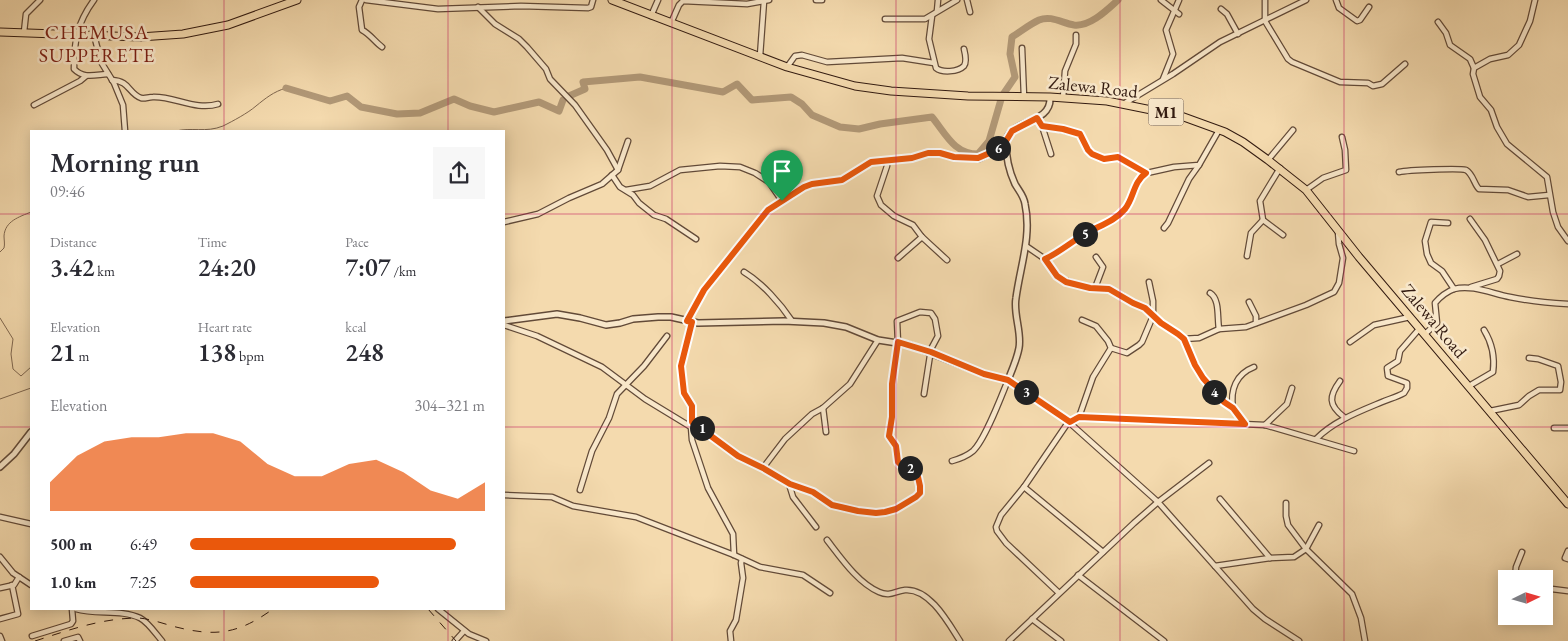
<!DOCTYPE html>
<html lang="en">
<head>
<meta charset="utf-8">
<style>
  body { margin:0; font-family:"EB Garamond",serif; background:#f7f7f7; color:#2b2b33; height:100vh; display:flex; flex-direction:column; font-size:19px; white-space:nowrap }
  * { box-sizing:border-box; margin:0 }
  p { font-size:16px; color:#7c7c81 }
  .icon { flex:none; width:28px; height:28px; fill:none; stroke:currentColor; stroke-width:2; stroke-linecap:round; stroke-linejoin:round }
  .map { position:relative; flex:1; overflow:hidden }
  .side { position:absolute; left:30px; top:130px; width:475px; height:480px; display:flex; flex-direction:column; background:#fff; border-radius:0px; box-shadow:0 2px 12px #0003 }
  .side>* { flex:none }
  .needle { width:32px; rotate:85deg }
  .buttons { position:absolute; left:1498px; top:570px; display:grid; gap:10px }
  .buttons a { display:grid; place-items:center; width:55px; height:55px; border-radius:0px; background:#fff; box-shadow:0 2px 12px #0003; font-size:25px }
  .pin { position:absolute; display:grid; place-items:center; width:42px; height:42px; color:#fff; margin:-51px -21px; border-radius:50% 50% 50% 0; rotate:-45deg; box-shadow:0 0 5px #0007 }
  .pin .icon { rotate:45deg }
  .km { position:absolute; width:25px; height:25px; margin:-12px; border-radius:50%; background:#222; color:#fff; font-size:14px; line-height:25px; text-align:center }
  .round { display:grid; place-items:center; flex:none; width:52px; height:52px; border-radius:0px; background:#f7f7f7 }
  .overview { display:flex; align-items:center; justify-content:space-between; height:85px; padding:0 20px }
  h1 { font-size:28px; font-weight:600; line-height:38px }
  .stats { display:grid; grid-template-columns:repeat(3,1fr); gap:8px; height:85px; padding:5px 20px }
  .stats div { display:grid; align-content:center }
  .stats b { font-size:25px; font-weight:600 }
  .stats small { font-size:14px; font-weight:400 }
  .stats p { font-size:14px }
  .chart { height:140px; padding:10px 20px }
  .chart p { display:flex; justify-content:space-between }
  .chart svg { width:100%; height:90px; margin-top:5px; fill:#ea580c; opacity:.7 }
  ul { padding:0 20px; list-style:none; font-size:16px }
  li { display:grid; grid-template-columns:80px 60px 1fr; align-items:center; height:38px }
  li i { height:12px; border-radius:6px; background:#ea580c }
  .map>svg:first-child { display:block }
</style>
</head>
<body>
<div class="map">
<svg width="1568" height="641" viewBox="0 0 1568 641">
  <rect width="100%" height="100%" fill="#f4daae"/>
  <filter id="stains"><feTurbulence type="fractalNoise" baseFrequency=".004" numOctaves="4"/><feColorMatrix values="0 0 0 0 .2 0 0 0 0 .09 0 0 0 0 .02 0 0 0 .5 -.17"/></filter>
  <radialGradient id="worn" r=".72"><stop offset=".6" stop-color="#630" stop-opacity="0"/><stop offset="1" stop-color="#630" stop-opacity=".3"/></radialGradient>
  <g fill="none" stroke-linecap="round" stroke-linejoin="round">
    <g stroke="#7f664e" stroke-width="1">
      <path d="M176,131C191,127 206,133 223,126C233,121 248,113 256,106C266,98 273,92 286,88"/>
      <path d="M0,252L4,248C5,244 4,240 4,236C5,221 19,217 31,212"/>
      <path d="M0,318L13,339L11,354L13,369L21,376L31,367"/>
      <path d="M0,399L31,388"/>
    </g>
    <g stroke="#b29978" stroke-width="7">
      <path d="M286,88L330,101L347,96L361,107L397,114L420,113L454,99L470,106L494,112L539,102L559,111L563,100"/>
      <path d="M569,96L585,89L583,82L640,77L723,92L737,84L752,100L791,97L802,104L812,115L840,127L859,129L880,124L932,117C946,134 954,154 978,154L989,141L1002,96L1015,77L1010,54L1012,37C1020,32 1030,24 1039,20C1051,15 1062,23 1074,25C1090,27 1107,10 1118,0"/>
    </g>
    <g stroke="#624a38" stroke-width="7">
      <g id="minor">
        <path d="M94,0C77,23 74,41 74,69C84,79 94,75 108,74"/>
        <path d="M362,0L359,7L362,30C370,34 375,42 382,47"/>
        <path d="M366,0L438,9L521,6L588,8L591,7L593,0"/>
        <path d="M816,0H822"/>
        <path d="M967,0L970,12"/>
        <path d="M1161,0L1179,14"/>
        <path d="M1265,0V21L1288,59L1292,62L1340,82L1368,83L1373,86L1382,84L1405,64"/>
        <path d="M1336,0L1339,8L1357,21L1360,20L1369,7"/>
        <path d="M478,7L495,24L519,39L527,47L546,69L550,79L575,105L607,150L618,170"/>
        <path d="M1221,9L1227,14L1238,34"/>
        <path d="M937,11L938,0"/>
        <path d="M651,16L658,0"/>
        <path d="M932,16L929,39L936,68C942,73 958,72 964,66C967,62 965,53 964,49"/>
        <path d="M885,19H925L957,0"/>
        <path d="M1438,22L1446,33L1450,45L1470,59L1474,68L1473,74L1480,97L1491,110L1497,127L1507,144L1547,177L1553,212L1558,227L1568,241"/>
        <path d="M671,23L679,5L683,1L747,4L769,0"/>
        <path d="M24,32L26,14L40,0"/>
        <path d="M94,35L101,62L114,83L123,105L125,131"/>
        <path d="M1022,48L1024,97"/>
        <path d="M760,56L764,1"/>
        <path d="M787,67L795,56L802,55L827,62L902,58L934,63"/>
        <path d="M1474,68L1490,59L1508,55L1519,45L1530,21L1535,0"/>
        <path d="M1163,79L1173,54L1166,30L1179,0"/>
        <path d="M112,80C130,81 128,93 141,98C145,99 148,97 153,97C174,96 196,111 218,104"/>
        <path d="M1063,98L1065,71L1076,44V35"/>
        <path d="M1125,103L1173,74L1220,42L1306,0"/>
        <path d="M34,105L80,81L86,76"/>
        <path d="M1037,118L1042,126L1051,154"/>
        <path d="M1042,126L1077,133L1081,135L1087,149L1092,154L1104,159L1118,157L1147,173"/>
        <path d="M887,160V166L877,196L881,205L894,216L913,225L922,237L947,260"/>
        <path d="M1268,160L1293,130"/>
        <path d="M1280,168L1260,201L1263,220L1283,235"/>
        <path d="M1399,172C1408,170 1460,168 1466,170C1473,174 1474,184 1479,189L1508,190L1528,197L1549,195"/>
        <path d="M612,175L620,187L633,195L639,203L654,215L666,219L696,239"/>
        <path d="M626,190L650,186L680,170L720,166L740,167L755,173L769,182L782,201"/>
        <path d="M1306,190L1323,178L1346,170L1345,150L1342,137"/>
        <path d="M1470,219L1485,240L1500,271L1499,276L1497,279L1471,287"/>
        <path d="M504,222L538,214L569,198L602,184L618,170L628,141"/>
        <path d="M1448,223L1431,222L1425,241L1427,254L1431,263L1442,271L1454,289"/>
        <path d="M1164,228L1168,223L1189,179L1199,165"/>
        <path d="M1026,246L1045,259L1060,278L1077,285L1090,288L1109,289L1120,294L1133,303L1145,308L1161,323L1183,339L1199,338L1219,329L1246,327L1306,305L1334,292L1339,283L1343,258L1339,244L1338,232"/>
        <path d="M1247,256L1251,233L1263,220"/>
        <path d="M898,258L922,237"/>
        <path d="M1045,259L1064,249L1086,233L1101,227L1115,218L1125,209L1139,179L1147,173L1174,167L1199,165L1219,130"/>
        <path d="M1498,264L1517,254"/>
        <path d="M744,272C762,283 780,303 792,321"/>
        <path d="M1095,288L1103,267L1096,257"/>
        <path d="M1210,293C1220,299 1217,318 1219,329"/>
        <path d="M1249,302L1256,316V323"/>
        <path d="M687,321L704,290L769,210L805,187L811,184L842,180L871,162L912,158L928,153H940L954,157L979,159L993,152L1006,141"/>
        <path d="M692,322L681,366L684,393L693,409L691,427L692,440L708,488L733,534L734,555"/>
        <path d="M504,325L537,336L602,367L645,399L691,427"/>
        <path d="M1425,334L1437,323L1435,303C1440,297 1446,292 1454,289C1472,284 1493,294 1510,297C1529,301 1549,303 1568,304"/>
        <path d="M1183,339L1195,365L1203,378L1224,402L1233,408L1245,424"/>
        <path d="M1350,342L1374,325L1410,317"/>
        <path d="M1111,348L1127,353L1139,345L1142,342L1153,316V301L1149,282"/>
        <path d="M1340,381C1329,396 1328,405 1344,417"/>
        <path d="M1469,386L1493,372C1495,357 1492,343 1484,330"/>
        <path d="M823,408L826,432"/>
        <path d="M1233,408C1230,390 1236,374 1254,367"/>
        <path d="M1490,411L1519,405L1529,396L1539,390H1560L1561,382L1558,366L1538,359L1529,358"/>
        <path d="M1079,417L1265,425L1354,451"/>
        <path d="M692,422L738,456L763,468L789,484L813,492L832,505L844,508L869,513L885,512L896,509L916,497L919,493L920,486L917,477L908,467L899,464L896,445L891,439L889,434L892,417V384L898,343L897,321L920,312L931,313L935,319L938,336L931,349L924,394"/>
        <path d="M1265,425L1287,404L1292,388"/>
        <path d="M1554,428H1568"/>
        <path d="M1316,439C1334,421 1358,412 1382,402C1389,399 1397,397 1404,393L1407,388V383L1388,376L1387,368L1398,361L1400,351L1420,328"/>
        <path d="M952,461C959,459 967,456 973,451C985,440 1001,397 1008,380L1062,416L1158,502L1253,609L1265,619L1299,641"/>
        <path d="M763,468L785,439L812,414L823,408L850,384L878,340"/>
        <path d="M789,484L793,497L816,527"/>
        <path d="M1024,487L1103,552"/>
        <path d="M580,490L592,451L609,418L617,394L644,366L667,336"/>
        <path d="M504,495L552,497L573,506L636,517L734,555L760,567L803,575L830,593"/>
        <path d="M1220,499L1270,558"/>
        <path d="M1286,503V516L1288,525L1306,549L1352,594L1361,618L1365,641"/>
        <path d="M0,517L31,524"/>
        <path d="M827,540C841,558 858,583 879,592C890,597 895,591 905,590C930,588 949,624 960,641"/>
        <path d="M1568,551L1565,558L1568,559"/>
        <path d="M0,557L13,573L31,585"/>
        <path d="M1215,566L1270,558L1294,557L1306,549L1319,525"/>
        <path d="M1078,575L1164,641"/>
        <path d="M1515,579L1516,567L1522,552"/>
        <path d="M0,588L14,585L19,577"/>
        <path d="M1544,588L1568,591"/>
        <path d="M1059,593L1006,543L997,531L996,527L1001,515L1024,487L1067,424L1079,417L1093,377L1111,348L1108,341L1096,326L1082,320"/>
        <path d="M76,609C96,615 121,609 140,618C148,622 156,634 162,641"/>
        <path d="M438,609L469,634L486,641"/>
        <path d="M0,619L18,614L12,585"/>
        <path d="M1032,619L1061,641"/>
        <path d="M0,636L2,641"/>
        <path d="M32,636L71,624L73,621L72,609"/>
        <path d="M64,641L78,637L80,641"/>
        <path d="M455,641L464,631"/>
        <path d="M731,641L730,631L736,620L743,578L741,563L742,559"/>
        <path d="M1009,641L1134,523L1158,502L1209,463"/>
      </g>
    </g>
    <g stroke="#624a38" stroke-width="8">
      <g id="tertiary">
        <path d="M504,321L557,314L580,318L606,325L620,323L633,319L658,317H671L698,323L784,321L824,323L846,327L878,340L910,345L984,374L1008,380C1012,370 1017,359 1019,348C1022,332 1013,314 1016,298C1020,267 1032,236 1025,204C1024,196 1019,191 1015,184C1009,171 1006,157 1006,143C1007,118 1052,126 1050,97"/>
        <path d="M0,467L14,454L31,432"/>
      </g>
    </g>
    <g stroke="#321a10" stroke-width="9">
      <g id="trunk">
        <path d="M612,0L787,67L855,86L891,91L968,96L1050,97L1107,101L1181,116L1225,132L1243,142L1268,160L1306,190L1359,257L1568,504"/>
        <path d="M0,32L140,37L183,34L228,25L297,0"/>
      </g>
    </g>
    <use href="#minor" stroke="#f8e7ca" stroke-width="4.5"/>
    <use href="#tertiary" stroke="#f8e7ca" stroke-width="5"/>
    <use href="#trunk" stroke="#f4daae" stroke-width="7"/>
    <g stroke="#321a10" stroke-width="1" stroke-dasharray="9 9" stroke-linecap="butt">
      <path d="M428,609L456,641"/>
      <path d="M35,641C69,630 102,618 139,618C150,619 162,623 172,626C214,637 237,635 273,609"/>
    </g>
  </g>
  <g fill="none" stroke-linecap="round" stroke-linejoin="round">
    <g stroke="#fff" stroke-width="10">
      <path id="route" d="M1037,118L1042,126L1063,129L1080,134L1088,150L1092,154L1104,159L1118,157L1146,173C1133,182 1134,198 1125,209C1114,222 1098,226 1085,234C1071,242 1060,252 1045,259L1057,276L1066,282L1090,288L1109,289L1133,303L1145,308L1161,323L1178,334L1184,339L1195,365L1203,378L1224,402L1233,408L1245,424L1079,417L1070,422L1008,380L984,374L931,352L898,342L892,384V417L889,436L896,446L898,462L901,465L908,466L918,477L920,486V493L916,497L896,509L885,512L876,513L858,511L832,505L813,492L790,484L763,468L738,456L692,422V406L684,393L681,366L692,322L687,321L704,290L768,210L804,187L812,184L842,180L871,162L912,158L928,153H940L954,157L978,158L992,152L1006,141L1012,131Z"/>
    </g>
    <use href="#route" stroke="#ea580c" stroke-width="6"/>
  </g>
  <path fill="none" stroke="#c2185b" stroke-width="1" stroke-opacity="0.55" d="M224,0V131M448,0V131M672,0V641M896,0V641M1120,0V641M1344,0V641M0,214H31M504,214H1568M0,427H31M504,427H1568M224,609V641M448,609V641"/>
  <g text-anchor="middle" stroke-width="5" stroke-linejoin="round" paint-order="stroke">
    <rect fill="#f8e7ca" stroke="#6d5848" stroke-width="1" x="1148.5" y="98.5" width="35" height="27" rx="4"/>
    <g font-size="16" font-weight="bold" fill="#321a10">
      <text x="1166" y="118">M1</text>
    </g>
    <g font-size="18" fill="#321a10" stroke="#f8e7ca">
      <text transform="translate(1093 87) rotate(6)" y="6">Zalewa Road</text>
      <text transform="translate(1434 321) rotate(50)" y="6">Zalewa Road</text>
    </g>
    <g font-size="20" letter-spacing="1" fill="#7a1f14" stroke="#f8e7ca">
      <text x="97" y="39">CHEMUSA<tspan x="97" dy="23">SUPPERETE</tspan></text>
    </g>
  </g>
  <rect width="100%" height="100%" filter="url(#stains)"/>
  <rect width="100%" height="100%" fill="url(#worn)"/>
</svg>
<div class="buttons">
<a><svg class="needle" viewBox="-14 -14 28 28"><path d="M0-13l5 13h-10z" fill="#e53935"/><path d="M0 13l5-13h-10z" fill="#7c7c81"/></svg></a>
</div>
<div class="pin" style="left:782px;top:201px;background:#1e9e55"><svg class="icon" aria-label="arrive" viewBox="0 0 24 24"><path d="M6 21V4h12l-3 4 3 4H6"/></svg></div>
<b class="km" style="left:702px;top:428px">1</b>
<b class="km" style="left:910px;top:468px">2</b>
<b class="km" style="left:1026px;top:392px">3</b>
<b class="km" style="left:1214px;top:392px">4</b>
<b class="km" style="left:1085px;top:234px">5</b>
<b class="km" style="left:998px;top:148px">6</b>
<section class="side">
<div class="overview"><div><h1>Morning run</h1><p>09:46</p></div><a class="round"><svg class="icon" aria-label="share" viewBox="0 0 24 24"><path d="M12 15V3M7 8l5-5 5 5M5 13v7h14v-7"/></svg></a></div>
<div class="stats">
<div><p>Distance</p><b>3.42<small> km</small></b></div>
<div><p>Time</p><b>24:20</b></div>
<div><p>Pace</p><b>7:07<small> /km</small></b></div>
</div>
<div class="stats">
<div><p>Elevation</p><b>21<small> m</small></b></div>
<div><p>Heart rate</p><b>138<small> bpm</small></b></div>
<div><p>kcal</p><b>248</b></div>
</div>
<div class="chart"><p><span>Elevation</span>304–321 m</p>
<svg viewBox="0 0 160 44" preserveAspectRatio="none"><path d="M0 44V30L10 17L20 10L30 8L40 8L50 6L60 6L70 10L80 21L90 27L100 27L110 21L120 19L130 25L140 34L150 38L160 30V44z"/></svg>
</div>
<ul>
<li><b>500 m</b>6:49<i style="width:90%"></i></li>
<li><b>1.0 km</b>7:25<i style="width:64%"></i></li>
</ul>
</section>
</div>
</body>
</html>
